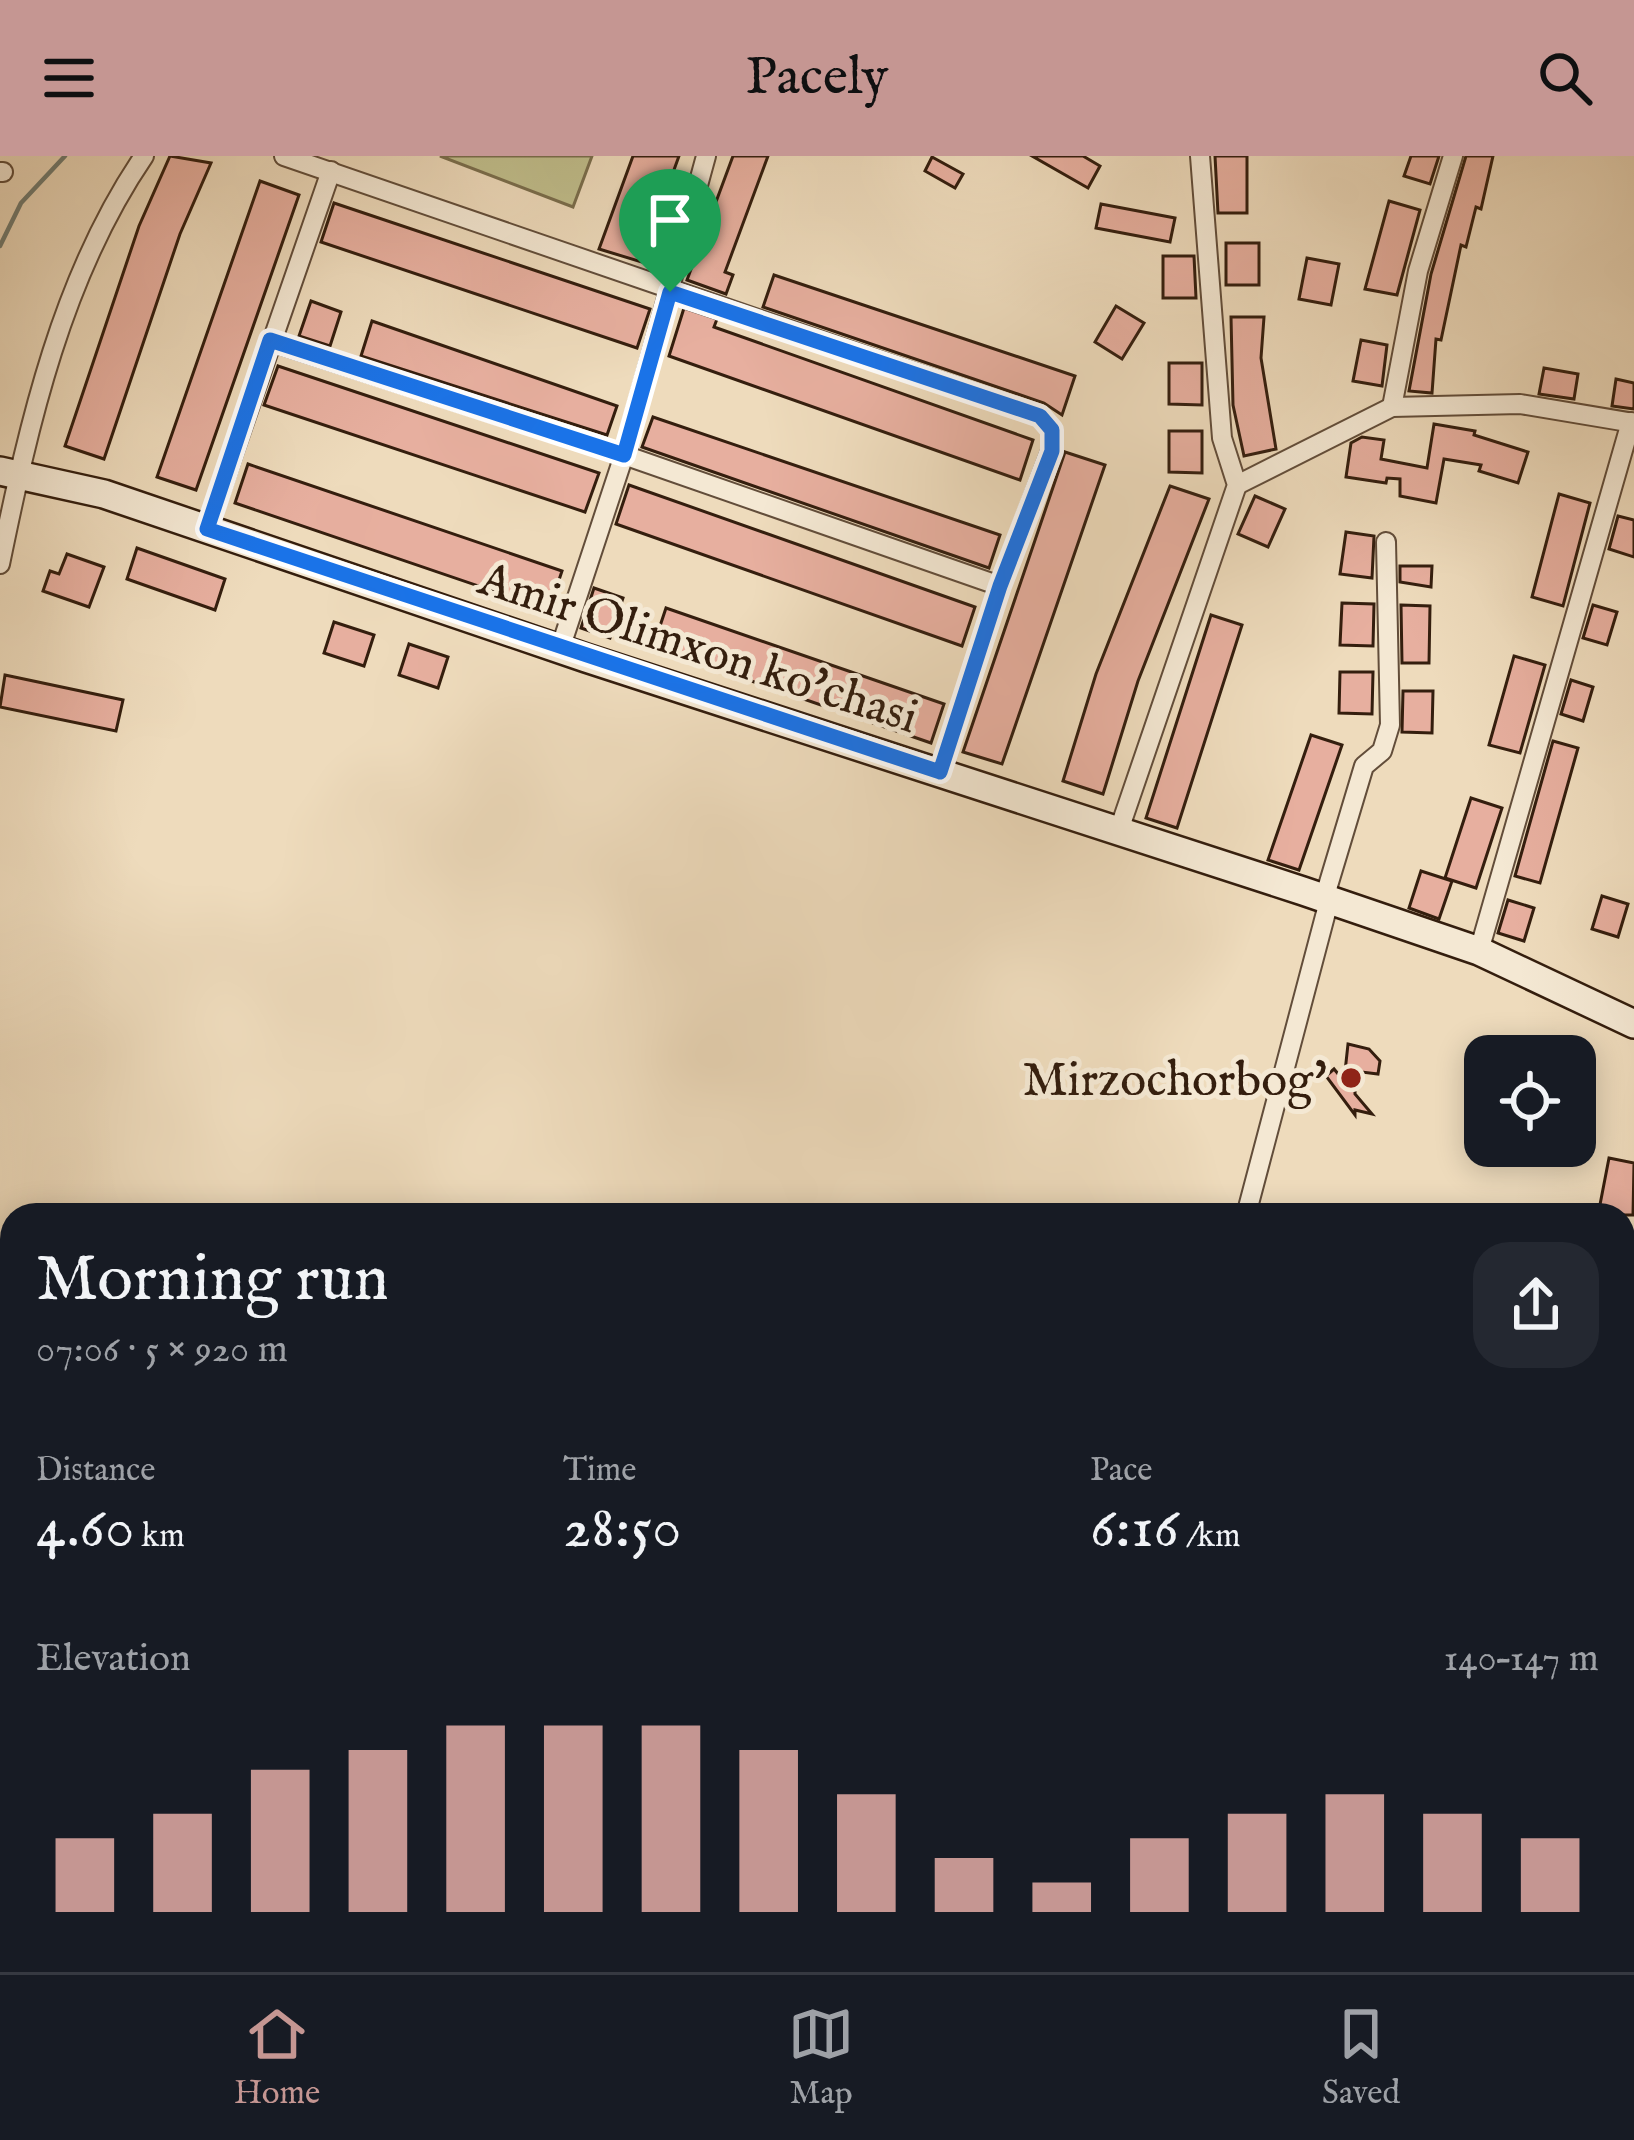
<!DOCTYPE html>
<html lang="en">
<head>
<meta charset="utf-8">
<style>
  body { margin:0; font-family:"IM FELL English",serif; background:#242831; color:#f1f3f6; height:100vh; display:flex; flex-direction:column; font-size:45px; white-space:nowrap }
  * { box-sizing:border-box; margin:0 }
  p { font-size:39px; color:#9ea1a6 }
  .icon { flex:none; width:66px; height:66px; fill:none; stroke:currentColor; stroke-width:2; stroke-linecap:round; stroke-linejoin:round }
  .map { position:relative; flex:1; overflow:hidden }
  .details { position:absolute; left:0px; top:1047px; width:1635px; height:771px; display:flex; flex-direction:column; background:#171b24; border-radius:36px 36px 0 0; box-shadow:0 6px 30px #0003 }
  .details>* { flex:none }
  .controls { position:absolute; left:1464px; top:879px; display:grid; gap:24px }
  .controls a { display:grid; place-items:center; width:132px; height:132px; border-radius:24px; background:#171b24; box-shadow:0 6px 30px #0003; font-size:60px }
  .pin { position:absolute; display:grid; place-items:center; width:102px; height:102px; color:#fff; margin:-123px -51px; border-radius:50% 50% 50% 0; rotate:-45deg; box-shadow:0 0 12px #0007 }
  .pin .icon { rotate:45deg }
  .round { display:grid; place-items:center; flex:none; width:126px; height:126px; border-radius:36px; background:#242831 }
  .overview { display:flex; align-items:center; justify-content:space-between; height:204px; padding:0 36px }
  h1 { font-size:66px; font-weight:600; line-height:90px }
  .stats { display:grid; grid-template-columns:repeat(3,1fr); gap:18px; height:204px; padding:12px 36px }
  .stats div { display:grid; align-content:center }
  .stats b { font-size:60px; font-weight:600 }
  .stats small { font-size:33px; font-weight:400 }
  .stats p { font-size:33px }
  .chart { height:336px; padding:24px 36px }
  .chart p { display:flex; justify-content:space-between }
  .chart svg { width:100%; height:216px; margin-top:12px; stroke:#c59692; stroke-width:6 }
  header { display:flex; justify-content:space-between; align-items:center; height:156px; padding:0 36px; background:#c59692; color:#111; font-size:54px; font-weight:600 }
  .tab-bar { display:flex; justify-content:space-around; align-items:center; height:168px; border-top:3px solid #363941; background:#171b24; font-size:33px; color:#9ea1a6 }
  .tab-bar a { display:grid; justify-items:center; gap:6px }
  .tab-bar .selected { color:#c59692 }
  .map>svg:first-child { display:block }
</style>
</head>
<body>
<header><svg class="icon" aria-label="menu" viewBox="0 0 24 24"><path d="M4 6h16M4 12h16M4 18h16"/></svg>Pacely<svg class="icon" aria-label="search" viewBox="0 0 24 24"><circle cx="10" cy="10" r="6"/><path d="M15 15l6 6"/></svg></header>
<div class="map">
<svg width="1634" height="1816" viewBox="0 0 1634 1816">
  <rect width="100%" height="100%" fill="#eedbbc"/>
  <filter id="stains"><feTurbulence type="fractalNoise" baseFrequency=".00167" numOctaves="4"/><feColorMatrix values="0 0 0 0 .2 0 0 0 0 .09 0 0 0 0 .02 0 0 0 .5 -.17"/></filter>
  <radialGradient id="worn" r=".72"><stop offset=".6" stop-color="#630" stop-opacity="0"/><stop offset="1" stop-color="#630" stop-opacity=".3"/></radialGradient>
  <path fill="#c0be8c" stroke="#7a6e4d" stroke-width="3" d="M440,0H592L573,51Z"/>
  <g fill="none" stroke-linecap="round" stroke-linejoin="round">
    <path stroke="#717c72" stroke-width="4.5" d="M0,90L21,47L65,0"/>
  </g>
  <g fill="#e7af9f" stroke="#341e0e" stroke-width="3">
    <path d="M170,0L211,7L180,78L104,303L65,290L139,70Z"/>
    <path d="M633,0H679L654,69L670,74L658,111L599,93Z"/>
    <path d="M733,0H768L725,116L733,119L726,138L687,124Z"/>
    <path d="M1032,0H1083L1100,10L1088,32Z"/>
    <path d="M1215,0H1247V57H1218Z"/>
    <path d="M1411,0H1439L1430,28L1404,20Z"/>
    <path d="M1466,0H1493L1481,53L1476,51L1466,91L1461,89L1441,184L1436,183L1432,237L1409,235L1431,118Z"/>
    <path d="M932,1L963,18L955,32L925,15Z"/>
    <path d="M260,25L299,39L196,334L157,321Z"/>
    <path d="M1389,45L1420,54L1397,139L1365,133Z"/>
    <path d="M334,47L650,153L637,192L321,86Z"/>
    <path d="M1101,48L1175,62L1170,86L1096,72Z"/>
    <rect x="1226" y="87" width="33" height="42"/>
    <path d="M1163,100H1194L1196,142H1163Z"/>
    <path d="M1307,102L1339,108L1331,149L1299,143Z"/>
    <path d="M774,119L1075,220L1062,259L1044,247L763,151Z"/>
    <path d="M311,145L341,156L330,190L299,180Z"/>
    <path d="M1116,150L1144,167L1122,203L1095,186Z"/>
    <path d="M684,152L717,163L714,171L1033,284L1020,324L669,200Z"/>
    <path d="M1231,161H1264L1261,202L1276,293L1244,300L1233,249Z"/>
    <path d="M372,165L617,250L607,279L361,200Z"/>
    <path d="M1361,184L1387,189L1382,230L1353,225Z"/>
    <path d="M1169,207H1202V249L1169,248Z"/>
    <path d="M278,210L599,317L585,356L264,249Z"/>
    <path d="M1544,212L1578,218L1574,243L1539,238Z"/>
    <path d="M1616,223L1634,227V253L1612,250Z"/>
    <path d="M653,261L1000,379L989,412L642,291Z"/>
    <path d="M1434,268L1475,275L1474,279L1528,296L1518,327L1479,315L1481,309L1444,303L1436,347L1400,340V323L1387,322L1386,327L1346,321L1351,287L1362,281L1384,284L1381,303L1427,312Z"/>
    <path d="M1169,275H1202V317L1169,316Z"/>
    <path d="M1065,296L1105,309L1002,608L963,596Z"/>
    <path d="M248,308L562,415L549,454L235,347Z"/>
    <path d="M629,329L975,451L962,490L616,368Z"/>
    <path d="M1170,330L1209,343L1138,525L1103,638L1063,625L1096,518Z"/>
    <path d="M1559,338L1590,347L1563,450L1532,441Z"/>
    <path d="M1255,340L1285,353L1268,391L1238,378Z"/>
    <path d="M1618,360L1634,364V401L1609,393Z"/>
    <path d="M1346,376L1374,380L1372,422L1340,418Z"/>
    <path d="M137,392L225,423L215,454L127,423Z"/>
    <path d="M67,398L104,411L89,451L43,435L50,415L59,418Z"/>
    <path d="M1400,410H1432L1431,431L1400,426Z"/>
    <path d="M594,432L623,442L610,482L581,472Z"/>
    <path d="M1342,447L1374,448L1373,490L1340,489Z"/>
    <path d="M1401,449L1430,450L1429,507H1402Z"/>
    <path d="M1593,449L1617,456L1607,489L1583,482Z"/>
    <path d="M666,452L944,548L931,587L653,491Z"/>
    <path d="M1211,459L1242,469L1177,672L1146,662Z"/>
    <path d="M334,466L374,479L364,510L324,497Z"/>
    <path d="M409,488L448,501L438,532L399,519Z"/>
    <path d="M1514,500L1545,509L1520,597L1489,589Z"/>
    <path d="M1340,516H1373L1372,558L1339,557Z"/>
    <path d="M5,519L123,544L116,575L0,551Z"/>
    <path d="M1571,524L1593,531L1583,565L1561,558Z"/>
    <path d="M1403,535H1433L1432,577L1402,576Z"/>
    <path d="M1311,579L1342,589L1299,714L1268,704Z"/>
    <path d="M1553,585L1578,592L1540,727L1515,720Z"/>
    <path d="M1471,642L1502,652L1476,732L1445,722Z"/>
    <path d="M1421,715L1452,725L1439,763L1409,752Z"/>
    <path d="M1602,740L1628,748L1618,781L1592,773Z"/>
    <path d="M1508,744L1534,752L1524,785L1498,777Z"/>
    <path d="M1348,888L1369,893L1380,905L1378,918L1362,916L1355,925V938L1372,958L1355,954V959L1326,920L1334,913L1344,925Z"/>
    <path d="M1609,1002L1634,1007L1633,1059H1598Z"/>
  </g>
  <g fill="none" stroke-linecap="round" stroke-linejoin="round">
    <g stroke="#624d3a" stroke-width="22">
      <g id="street">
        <path d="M284,0L1040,260L1052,274L1051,295L1000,430L940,616"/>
        <path d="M0,16H3"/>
        <path d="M270,185L624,299L1000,430"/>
        <path d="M1392,251L1418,115L1453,0"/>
        <path d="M1237,329L1392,251L1520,248L1634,267"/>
        <path d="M207,373L331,15"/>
        <path d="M0,408C29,267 62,120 144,0"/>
        <path d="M560,493L624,299L706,0"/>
        <path d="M1119,674L1237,329L1222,282L1200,0"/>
        <path d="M1324,743L1364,610L1382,595L1390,569L1386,386"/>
        <path d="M1479,795L1631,266"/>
        <path d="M1246,1059L1329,745"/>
        <path d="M1050,1816L1052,1806"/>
      </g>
    </g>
    <g stroke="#341e0e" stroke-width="32">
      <path id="secondary" d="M0,315L104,338L586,502L1303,735L1479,795L1634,868"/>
    </g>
    <use href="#street" stroke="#f4e8d3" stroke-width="18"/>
    <use href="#secondary" stroke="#f4e8d3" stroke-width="27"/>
  </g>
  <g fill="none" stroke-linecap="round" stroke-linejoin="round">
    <g stroke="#fff" stroke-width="24">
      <path id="route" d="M670,136L1040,260L1052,274V295L1000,430L940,616L207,373L270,184L624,299Z"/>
    </g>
    <use href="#route" stroke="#1a73e8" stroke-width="15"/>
  </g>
  <circle fill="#8f2418" stroke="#f4e8d3" stroke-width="4.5" cx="1351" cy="922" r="12"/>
  <g text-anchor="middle" stroke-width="10" stroke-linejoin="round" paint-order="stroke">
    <g font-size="48" fill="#341e0e" stroke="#f4e8d3">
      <text transform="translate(699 490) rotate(18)" y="17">Amir Olimxon ko'chasi</text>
    </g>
    <g font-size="48" fill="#341e0e" stroke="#f4e8d3" text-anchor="end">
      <text x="1327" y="939">Mirzochorbog'</text>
    </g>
  </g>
  <rect width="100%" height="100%" filter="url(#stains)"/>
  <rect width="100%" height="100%" fill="url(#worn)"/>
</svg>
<div class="controls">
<a><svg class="icon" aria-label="locate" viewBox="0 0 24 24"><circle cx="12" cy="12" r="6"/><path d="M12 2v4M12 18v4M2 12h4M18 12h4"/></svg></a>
</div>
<div class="pin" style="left:670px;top:136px;background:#1e9e55"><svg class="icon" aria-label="arrive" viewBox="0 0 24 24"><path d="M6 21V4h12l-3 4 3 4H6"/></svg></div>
<section class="details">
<div class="overview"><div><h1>Morning run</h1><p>07:06 · 5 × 920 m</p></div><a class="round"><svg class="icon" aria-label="share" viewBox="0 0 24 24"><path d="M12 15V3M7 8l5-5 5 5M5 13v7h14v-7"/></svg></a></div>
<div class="stats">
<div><p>Distance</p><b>4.60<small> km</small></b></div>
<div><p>Time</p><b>28:50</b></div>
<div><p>Pace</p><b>6:16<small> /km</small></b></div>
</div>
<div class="chart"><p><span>Elevation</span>140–147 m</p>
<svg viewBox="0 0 160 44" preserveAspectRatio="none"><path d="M5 44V29M15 44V24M25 44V15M35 44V11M45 44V6M55 44V6M65 44V6M75 44V11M85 44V20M95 44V33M105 44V38M115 44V29M125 44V24M135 44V20M145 44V24M155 44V29"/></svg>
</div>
</section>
</div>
<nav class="tab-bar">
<a class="selected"><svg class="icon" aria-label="home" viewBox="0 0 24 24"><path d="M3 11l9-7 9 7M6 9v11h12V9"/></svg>Home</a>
<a><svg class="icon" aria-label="map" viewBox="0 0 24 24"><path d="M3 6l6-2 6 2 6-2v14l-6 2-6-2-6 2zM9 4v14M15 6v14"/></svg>Map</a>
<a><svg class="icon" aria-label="saved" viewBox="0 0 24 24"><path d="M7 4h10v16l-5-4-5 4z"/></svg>Saved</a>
</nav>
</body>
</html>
